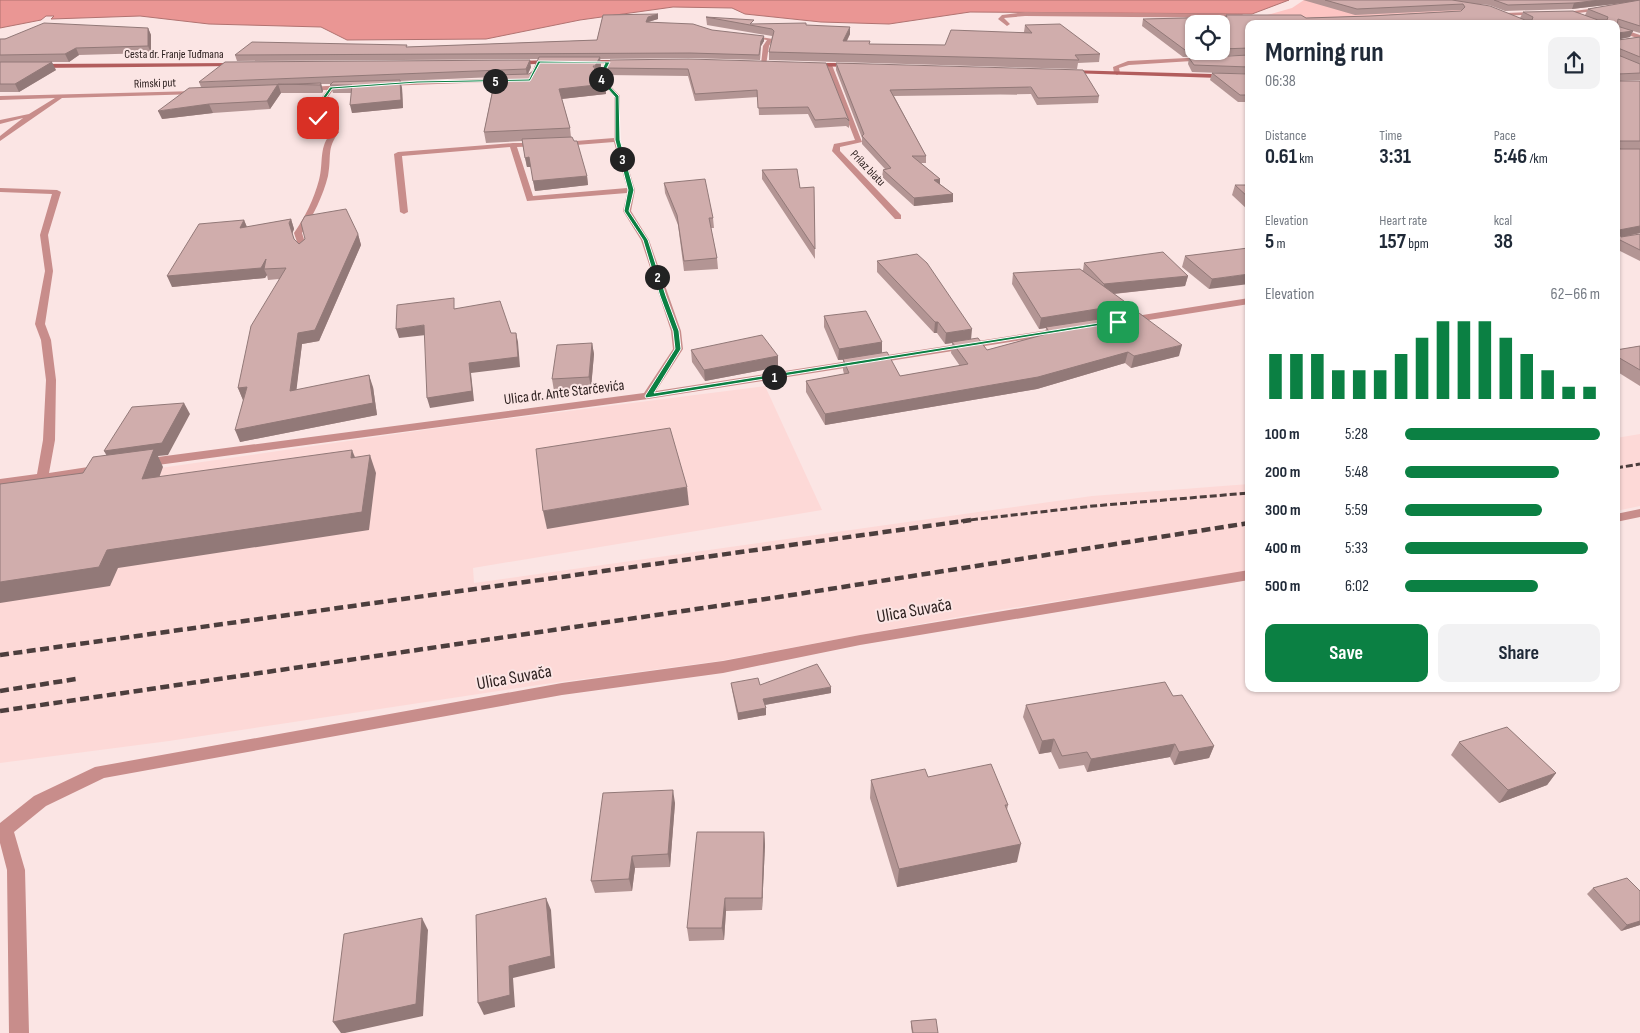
<!DOCTYPE html>
<html lang="en">
<head>
<meta charset="utf-8">
<style>
  body { margin:0; font-family:"Sofia Sans Condensed",sans-serif; background:#f2f2f3; color:#1f2937; height:100vh; display:flex; flex-direction:column; font-size:19px; white-space:nowrap }
  * { box-sizing:border-box; margin:0 }
  p { font-size:16px; color:#747a83 }
  .icon { flex:none; width:28px; height:28px; fill:none; stroke:currentColor; stroke-width:2; stroke-linecap:round; stroke-linejoin:round }
  .map { position:relative; flex:1; overflow:hidden }
  .panel { position:absolute; left:1245px; top:20px; width:375px; height:672px; display:flex; flex-direction:column; background:#fff; border-radius:10px; box-shadow:0 1px 4px #0004 }
  .panel>* { flex:none }
  .tools { position:absolute; left:1185px; top:15px; display:grid; gap:10px }
  .tools a { display:grid; place-items:center; width:45px; height:45px; border-radius:10px; background:#fff; box-shadow:0 1px 4px #0004; font-size:25px }
  .pin { position:absolute; display:grid; place-items:center; width:42px; height:42px; color:#fff; margin:-21px; border-radius:10px; box-shadow:0 2px 8px #0006 }
  .km { position:absolute; width:25px; height:25px; margin:-12px; border-radius:50%; background:#222; color:#fff; font-size:14px; line-height:25px; text-align:center }
  .round { display:grid; place-items:center; flex:none; width:52px; height:52px; border-radius:10px; background:#f2f2f3 }
  .overview { display:flex; align-items:center; justify-content:space-between; height:85px; padding:0 20px }
  h1 { font-size:28px; font-weight:700; line-height:38px }
  .stats { display:grid; grid-template-columns:repeat(3,1fr); gap:8px; height:85px; padding:5px 20px }
  .stats div { display:grid; align-content:center }
  .stats b { font-size:21px; font-weight:700 }
  .stats small { font-size:14px; font-weight:400 }
  .stats p { font-size:14px }
  .chart { height:140px; padding:10px 20px }
  .chart p { display:flex; justify-content:space-between }
  .chart svg { width:100%; height:90px; margin-top:5px; stroke:#0b8043; stroke-width:6 }
  .button { display:flex; gap:10px; margin-top:auto; padding:10px 20px }
  .button a { flex:1; height:58px; border-radius:10px; background:#0b8043; color:#fff; font-size:20px; font-weight:700; line-height:58px; text-align:center }
  .button a+a { background:#f2f2f3; color:#1f2937 }
  ul { padding:0 20px; list-style:none; font-size:16px }
  li { display:grid; grid-template-columns:80px 60px 1fr; align-items:center; height:38px }
  li i { height:12px; border-radius:6px; background:#0b8043 }
  .map>svg:first-child { display:block }
</style>
</head>
<body>
<div class="map">
<svg width="1640" height="1033" viewBox="0 0 1640 1033">
  <rect width="100%" height="100%" fill="#fbe5e4"/>
  <g fill="#fdd9d7">
    <path d="M765,386L822,510L473,568L474,583L1092,496L1249,484V571L980,613L719,661L538,685L169,741L0,763V491L466,424Z"/>
    <path d="M1640,434V506L1616,511V438Z"/>
  </g>
  <path fill="#fdc5c3" d="M1304,0H1409L1472,11L1308,19L1267,15L1292,8Z"/>
  <path fill="#ea9694" stroke="#b17371" d="M0,0H1289L1252,14L970,12L889,24L821,22L745,14L732,8L673,7L580,20L486,39L347,40L321,27L209,24L140,16L51,19L54,16H46L41,20L0,28Z"/>
  <g fill="none" stroke-linecap="round" stroke-linejoin="round">
    <g fill="#c88d8b" fill-rule="evenodd">
      <path d="M1605,7L1603,10L1561,15L1558,13Z"/>
      <path d="M1025,12L1242,14L1245,16L1242,18L1025,16L1004,18L1010,24L1007,26L998,19L1002,15Z"/>
      <path d="M1505,13L1538,12L1541,14L1503,16Z"/>
      <path d="M1616,27L1640,35V39L1616,31Z"/>
      <path d="M746,35L773,39L769,46L766,65L761,64L763,46L767,40L746,37Z"/>
      <path d="M1206,57L1208,60L1129,65L1119,68L1120,73L1117,75L1114,73L1113,67L1128,61Z"/>
      <path d="M606,61L611,62L603,78L620,96V140L635,190L631,211L649,240L681,331L683,349L656,391L1061,328L1066,331L1061,334L648,399L143,467L139,465L137,463L143,459L644,393L673,349L671,331L641,240L623,211L627,193L527,201L510,147L402,156L408,212L404,214L400,212L394,154L398,152L513,143H540L544,145L542,146L517,147L533,196L627,188L614,142L563,146L559,144L563,142L614,138V96L597,78Z"/>
      <path d="M829,63L832,65L862,142L840,147V151L901,215V219H895L832,151L834,144L855,140L826,65Z"/>
      <path d="M512,78L514,81L385,86L382,84L385,82Z"/>
      <path d="M347,85L349,88L333,90L320,108L321,117L339,132C326,149 332,156 328,176C323,196 313,216 302,233L307,249L300,251L294,233C305,217 314,199 319,180C324,162 318,147 332,132L315,118L314,108L327,90L307,91L304,89L307,87Z"/>
      <path d="M197,91L200,93L199,94L62,98L0,141V136L23,118L0,124V120L29,114L55,98L0,100V96Z"/>
      <path d="M0,188L57,190L61,192L48,235L53,271L45,324L51,340L56,380L55,440L49,473L101,465L107,469L105,472L0,487V479L37,474L43,440L46,380L41,340L35,324L45,271L40,235L52,194L0,192Z"/>
      <path d="M1249,298V304L1130,323L1125,320L1130,317Z"/>
      <path d="M1640,509V517L1616,522V514Z"/>
      <path d="M1249,570V580L860,645L723,673L562,695L104,778L46,806L14,832L25,870L29,1033H9L7,870L0,843V823L34,796L95,767L562,683L723,661L860,635Z"/>
    </g>
    <g fill="#b25d5d" fill-rule="evenodd">
      <path d="M554,60L556,63L514,65L511,63L514,61Z"/>
      <path d="M584,60H624L627,62L624,64L582,63Z"/>
      <path d="M236,63L238,66L36,68L33,66L36,64Z"/>
      <path d="M811,63H851L854,65L851,67L809,66Z"/>
      <path d="M1067,70L1249,75V79L1069,73Z"/>
    </g>
    <g stroke="#4c3e3d" stroke-width="3" stroke-dasharray="7 3" stroke-linecap="butt">
      <path d="M1616,468L1640,464"/>
      <path d="M961,521L1093,506L1249,493"/>
    </g>
    <g stroke="#4c3e3d" stroke-width="4.5" stroke-dasharray="9 4.5" stroke-linecap="butt">
      <path d="M0,655L971,520"/>
      <path d="M0,691L76,679"/>
      <path d="M0,711L779,597L1249,523"/>
    </g>
  </g>
  <g fill="#b39594" fill-rule="evenodd">
    <path d="M1303,0H1640V33L1633,31L1630,37L1618,39V40L1640,37V80L1619,81H1640V233L1625,237L1640,234V261L1616,249V24H1249V55L1183,57L1142,26L1143,19L1225,17L1226,15L1306,18L1370,16L1461,11V10L1355,15ZM1630,2L1588,9L1585,15L1523,12L1520,18L1477,4L1489,5L1505,11L1572,9ZM1194,24H1221V51H1194Z"/>
    <path d="M603,15L658,19L648,22L712,30L764,41L761,46L760,60L690,58L600,59L601,66L598,73L605,84L606,94L562,99L570,128L571,137L587,176L588,185L535,191L531,167H527L522,141L486,143L484,132L495,77L400,81L402,88L403,108L352,113L351,93H333L330,85L332,84H321L323,91L322,93H281L270,109L213,113L162,119L201,87L199,82L531,67L528,74H529L533,71L539,59L237,61L235,55L408,47L597,40Z"/>
    <path d="M706,17L754,24L850,27V34L847,41L869,44L945,45L1024,32L1025,25L1100,54L1099,62L1078,63L1077,69L769,60V52L772,36L707,25Z"/>
    <path d="M148,28L151,35V53L79,55L69,62H31L56,70L19,92H0V39Z"/>
    <path d="M1249,55V74L1192,72L1188,64L1189,58Z"/>
    <path d="M826,63L849,121V128L846,126L815,128L808,114L759,115L758,97L695,101L688,76L606,75V68Z"/>
    <path d="M836,63L1099,96L1098,103L1037,105L1031,94L894,96L926,156V163H921L940,179V184L953,194V202L914,206L882,177L883,170L885,169L862,144V138L836,70Z"/>
    <path d="M1212,73L1249,74V102H1238L1210,80Z"/>
    <path d="M762,170L800,188L814,187L815,259L762,179Z"/>
    <path d="M664,183L713,218L714,228H711L717,258L718,269L684,271L678,225L665,193Z"/>
    <path d="M1235,185H1249V211L1232,195Z"/>
    <path d="M291,219L294,229L292,234L294,240L299,244L358,234L361,245L319,341L302,344L296,390L373,387L377,415L240,442L243,400L238,388L279,279L268,280L267,275L265,278L172,287L244,220L247,227Z"/>
    <path d="M1249,249L1209,289L1182,267L1185,256Z"/>
    <path d="M877,261L971,339L987,350L1045,334L1046,328L1039,329L1012,284L1013,273L1083,270L1084,263L1188,276L1185,286L1114,294L1126,315L1179,356L1131,368L1125,363L1037,389L825,425L806,392V381L844,374L843,370V360H838L824,327V316L882,342V353L900,376L960,366L951,353L952,343L945,344L937,333H934L877,272Z"/>
    <path d="M592,343L594,354L591,388L554,391L552,379Z"/>
    <path d="M1640,346V386L1616,371V350Z"/>
    <path d="M691,350L778,356V367L705,381L692,362Z"/>
    <path d="M1249,412V419L1247,418Z"/>
    <path d="M731,683L760,685L831,693L765,705L766,715L738,720L732,690Z"/>
    <path d="M1173,696L1214,746L1209,758L1174,765L1170,757L1087,772L1084,765L1059,769L1051,752L1039,754L1023,717L1026,705Z"/>
    <path d="M1459,742L1556,773L1547,785L1499,803L1451,755Z"/>
    <path d="M928,777L1008,805L1007,810L1017,862L897,887L870,798L871,780Z"/>
    <path d="M675,803L670,867L635,868L632,891L595,893L591,881Z"/>
    <path d="M764,832L765,845L762,910L726,911L724,940L689,941L687,928Z"/>
    <path d="M1593,888L1640,891V925L1621,931L1587,894Z"/>
    <path d="M911,1021L938,1033H912L911,1027Z"/>
  </g>
  <g fill="#927978">
    <path d="M1600,0H1640V1L1572,9L1574,3Z"/>
    <path d="M658,14V19L648,22L647,27L646,22L648,17Z"/>
    <path d="M850,27V34L843,48V41Z"/>
    <path d="M148,28L151,35V53L148,46Z"/>
    <path d="M1633,31L1630,37L1616,40L1618,33Z"/>
    <path d="M764,36V41L761,46L760,60L761,41Z"/>
    <path d="M76,48L79,55L69,62L65,54Z"/>
    <path d="M600,57L601,66L596,75L595,66Z"/>
    <path d="M530,60L531,67L527,76L526,69Z"/>
    <path d="M52,62L56,70L19,92L15,84Z"/>
    <path d="M400,80L402,88L403,108L352,113L350,105Z"/>
    <path d="M321,83L323,91L322,93L320,85Z"/>
    <path d="M278,84L281,93L270,109L267,101Z"/>
    <path d="M605,84L606,94L561,99L559,89Z"/>
    <path d="M209,104L213,113L162,119L158,111Z"/>
    <path d="M529,157L531,167H527L525,158Z"/>
    <path d="M587,176L588,185L535,191L533,181Z"/>
    <path d="M940,179V187L934,180Z"/>
    <path d="M953,194V202L914,206V198Z"/>
    <path d="M291,219L294,229L292,234L297,250L289,223Z"/>
    <path d="M244,220L248,230L240,228Z"/>
    <path d="M1640,226V233L1617,238L1619,230Z"/>
    <path d="M358,234L361,245L319,341L302,344L295,402L290,391L298,333Z"/>
    <path d="M266,259L264,269L267,275L265,278L172,287L167,276Z"/>
    <path d="M1249,274V284L1209,289L1212,279Z"/>
    <path d="M1188,276L1185,286L1102,295L1104,284Z"/>
    <path d="M1128,304L1126,315L1039,329L1041,318Z"/>
    <path d="M935,322H938L937,333H934Z"/>
    <path d="M424,325L426,335L399,338L396,329Z"/>
    <path d="M972,329L971,340L945,344L946,333Z"/>
    <path d="M516,333L518,342L520,367L471,373L474,401L430,408L427,398L469,363Z"/>
    <path d="M882,342V354L838,360L839,349Z"/>
    <path d="M592,343L594,354L591,388L589,377Z"/>
    <path d="M1182,345L1179,356L1131,368L1134,356Z"/>
    <path d="M1128,352L1125,363L1037,389L825,425V414Z"/>
    <path d="M778,356V367L705,381L704,370Z"/>
    <path d="M369,375L373,387L377,415L240,442L235,430Z"/>
    <path d="M247,387L243,400L238,388Z"/>
    <path d="M184,403L190,414L168,455L158,456L163,467L152,497L111,463L104,451Z"/>
    <path d="M352,450L359,467L351,458Z"/>
    <path d="M370,455L376,473L369,530L118,568L110,586L0,603V582L107,550Z"/>
    <path d="M687,487L689,505L547,529L543,511Z"/>
    <path d="M831,687V693L764,705L763,699Z"/>
    <path d="M766,708V715L738,720V713Z"/>
    <path d="M1054,739L1051,752L1039,754L1042,741Z"/>
    <path d="M1175,744L1170,757L1087,772L1091,759Z"/>
    <path d="M1214,746L1209,758L1174,765L1179,752Z"/>
    <path d="M1556,773L1547,785L1499,803L1508,790Z"/>
    <path d="M673,790L675,803L670,867L668,854Z"/>
    <path d="M764,832L765,845L762,910V898Z"/>
    <path d="M1021,844L1017,862L897,887L899,869Z"/>
    <path d="M632,856L635,868L632,891L629,879Z"/>
    <path d="M546,898L551,910L555,968L513,978L515,1007L484,1015L478,1003L509,966Z"/>
    <path d="M725,898L726,911L724,940L722,928Z"/>
    <path d="M422,918L428,930L423,1016L345,1033H341L333,1022Z"/>
    <path d="M1640,921V925L1621,931L1627,925Z"/>
  </g>
  <g fill="#d0adac" stroke="#927978">
    <path d="M1325,0H1452L1490,6L1525,20H1532L1533,17L1523,12L1573,11L1598,20H1607L1608,17L1588,9L1640,0V26L1618,19L1617,26L1633,31L1618,33V40L1640,37V57L1618,48V55L1640,64V73L1618,74V79L1619,81H1640V141H1620L1618,143L1620,149H1640V226L1619,230L1621,237L1640,234V250L1616,238V24H1249V48L1221,49V24H1194V50H1185L1143,19L1227,17L1226,15H1301L1306,18L1370,16L1461,11L1465,7L1463,4L1357,9Z"/>
    <path d="M1494,0H1600L1574,3L1508,5Z"/>
    <path d="M658,14L648,17L646,22L693,24L712,30L764,36L761,41L759,55L690,53L235,55L252,42L407,45L406,47L597,40L603,15Z"/>
    <path d="M706,17L754,20L750,24L806,23V25L850,27L843,41H870L869,44L945,45L951,30L1032,33L1025,25L1060,24L1100,54L1075,55L1079,60L769,52L774,31L772,29Z"/>
    <path d="M44,23L148,28V46L76,48L65,54L0,55V39H5Z"/>
    <path d="M1249,55V67L1194,65L1189,58Z"/>
    <path d="M539,57H600L595,66H593L605,84L559,89L570,128L484,132L496,75L529,74L533,71Z"/>
    <path d="M689,59L826,63L849,121L846,118L815,120L808,107L758,108L757,90L695,94L688,69L606,68L610,60Z"/>
    <path d="M530,60L526,69L199,82L225,62Z"/>
    <path d="M0,62H52L15,84H0Z"/>
    <path d="M836,63L1083,70L1099,96L1038,98L1031,87L890,90L926,156H912L940,179L934,180L953,194L914,198L883,170L891,168L862,136L864,134Z"/>
    <path d="M1212,73L1249,74V95H1240Z"/>
    <path d="M400,80L401,100L350,105L352,85H330L333,82Z"/>
    <path d="M321,83L320,85L278,84L267,101L209,104L158,111L189,88Z"/>
    <path d="M572,137L574,141H577L587,176L533,181L529,157L525,158L522,139Z"/>
    <path d="M797,169L800,188L814,187L815,249L762,170Z"/>
    <path d="M705,179L713,218H709L717,258L684,261L677,215L664,183Z"/>
    <path d="M1235,185H1249V198Z"/>
    <path d="M346,209L358,234L315,330L298,333L290,391L369,375L373,403L235,430L247,387L238,388L251,326L286,268L264,269L266,259L261,268L167,276L199,224L244,220L240,228L291,219L289,223L294,239L299,244L305,239L301,223L305,216Z"/>
    <path d="M1248,248L1249,249V274L1212,279L1185,256Z"/>
    <path d="M1163,252L1188,276L1104,284L1084,263Z"/>
    <path d="M917,254L927,263L972,329L946,333L938,322H935L877,261Z"/>
    <path d="M1080,269L1128,304L1041,318L1013,273Z"/>
    <path d="M454,298V309L500,301L511,333H516L518,357L469,363L472,391L427,398L424,325L396,329L397,305Z"/>
    <path d="M866,311L882,342L839,349L824,316Z"/>
    <path d="M1139,313L1182,345L1134,356L1128,352L1038,377L825,414L806,381L849,373L843,359L887,352L900,376L968,364L952,342L978,338L987,350L1050,333L1046,327Z"/>
    <path d="M762,335L778,356L704,370L691,350Z"/>
    <path d="M592,343L589,377L552,379L557,345Z"/>
    <path d="M1640,346V370L1616,356V350Z"/>
    <path d="M184,403L162,443L104,451L132,407Z"/>
    <path d="M670,428L687,487L543,511L536,449Z"/>
    <path d="M154,449L142,479L352,450L351,458L370,455L362,512L107,550L99,567L0,582V484L83,473L93,457Z"/>
    <path d="M817,664L831,687L763,699L766,708L738,713L731,683L758,678L760,685Z"/>
    <path d="M1165,682L1173,696L1182,695L1214,746L1179,752L1175,744L1091,759L1087,752L1062,756L1054,739L1042,741L1026,705Z"/>
    <path d="M1507,727L1556,773L1508,790L1459,742Z"/>
    <path d="M991,764L1008,805H1005L1021,844L899,869L871,780L925,769L928,777Z"/>
    <path d="M673,790L668,854L632,856L629,879L591,881L603,793Z"/>
    <path d="M697,832H764L762,898H725L722,928H687Z"/>
    <path d="M1627,878L1640,891V921L1627,925L1593,888Z"/>
    <path d="M546,898L551,956L509,966L510,995L478,1003L476,915Z"/>
    <path d="M422,918L416,1004L333,1022L344,934Z"/>
    <path d="M936,1019L938,1033H913L911,1021Z"/>
  </g>
  <path fill="#0b8043" stroke="#fff" d="M538,61L610,62L602,78L619,96L620,140L634,190L629,211L648,240L666,296L679,331L681,349L654,393L1118,320L1121,322L646,398L645,396L675,349L673,331L660,296L643,240L624,211L628,190L615,140V97L598,78L605,63H540L530,81L417,83L332,89L319,108L320,118H316L315,108L330,87L417,81L529,79Z"/>
  <g text-anchor="middle" stroke-width="4" stroke-linejoin="round" paint-order="stroke">
    <g font-size="12" fill="#2d201f" stroke="#fbe5e4">
      <text x="174" y="58">Cesta dr. Franje Tuđmana</text>
      <text transform="translate(155 83) rotate(-2)" y="4">Rimski put</text>
      <text transform="translate(868 168) rotate(46)" y="4">Prilaz blatu</text>
    </g>
    <g font-size="15" fill="#2d201f" stroke="#fbe5e4">
      <text transform="translate(564 392) rotate(-7)" y="5">Ulica dr. Ante Starčevića</text>
    </g>
    <g font-size="18" fill="#2d201f" stroke="#fbe5e4">
      <text transform="translate(914 610) rotate(-10)" y="6">Ulica Suvača</text>
      <text transform="translate(514 677) rotate(-10)" y="6">Ulica Suvača</text>
    </g>
  </g>
</svg>
<div class="tools">
<a><svg class="icon" aria-label="locate" viewBox="0 0 24 24"><circle cx="12" cy="12" r="6"/><path d="M12 2v4M12 18v4M2 12h4M18 12h4"/></svg></a>
</div>
<div class="pin" style="left:1118px;top:322px;background:#1e9e55"><svg class="icon" aria-label="arrive" viewBox="0 0 24 24"><path d="M6 21V4h12l-3 4 3 4H6"/></svg></div>
<div class="pin" style="left:318px;top:118px;background:#d93025"><svg class="icon" aria-label="check" viewBox="0 0 24 24"><path d="M5 12l5 5 9-10"/></svg></div>
<b class="km" style="left:774px;top:377px">1</b>
<b class="km" style="left:657px;top:277px">2</b>
<b class="km" style="left:622px;top:159px">3</b>
<b class="km" style="left:601px;top:79px">4</b>
<b class="km" style="left:495px;top:81px">5</b>
<section class="panel">
<div class="overview"><div><h1>Morning run</h1><p>06:38</p></div><a class="round"><svg class="icon" aria-label="share" viewBox="0 0 24 24"><path d="M12 15V3M7 8l5-5 5 5M5 13v7h14v-7"/></svg></a></div>
<div class="stats">
<div><p>Distance</p><b>0.61<small> km</small></b></div>
<div><p>Time</p><b>3:31</b></div>
<div><p>Pace</p><b>5:46<small> /km</small></b></div>
</div>
<div class="stats">
<div><p>Elevation</p><b>5<small> m</small></b></div>
<div><p>Heart rate</p><b>157<small> bpm</small></b></div>
<div><p>kcal</p><b>38</b></div>
</div>
<div class="chart"><p><span>Elevation</span>62–66 m</p>
<svg viewBox="0 0 160 44" preserveAspectRatio="none"><path d="M5 44V22M15 44V22M25 44V22M35 44V30M45 44V30M55 44V30M65 44V22M75 44V14M85 44V6M95 44V6M105 44V6M115 44V14M125 44V22M135 44V30M145 44V38M155 44V38"/></svg>
</div>
<ul>
<li><b>100 m</b>5:28<i style="width:100%"></i></li>
<li><b>200 m</b>5:48<i style="width:79%"></i></li>
<li><b>300 m</b>5:59<i style="width:70%"></i></li>
<li><b>400 m</b>5:33<i style="width:94%"></i></li>
<li><b>500 m</b>6:02<i style="width:68%"></i></li>
</ul>
<div class="button"><a>Save</a><a>Share</a></div>
</section>
</div>
</body>
</html>
